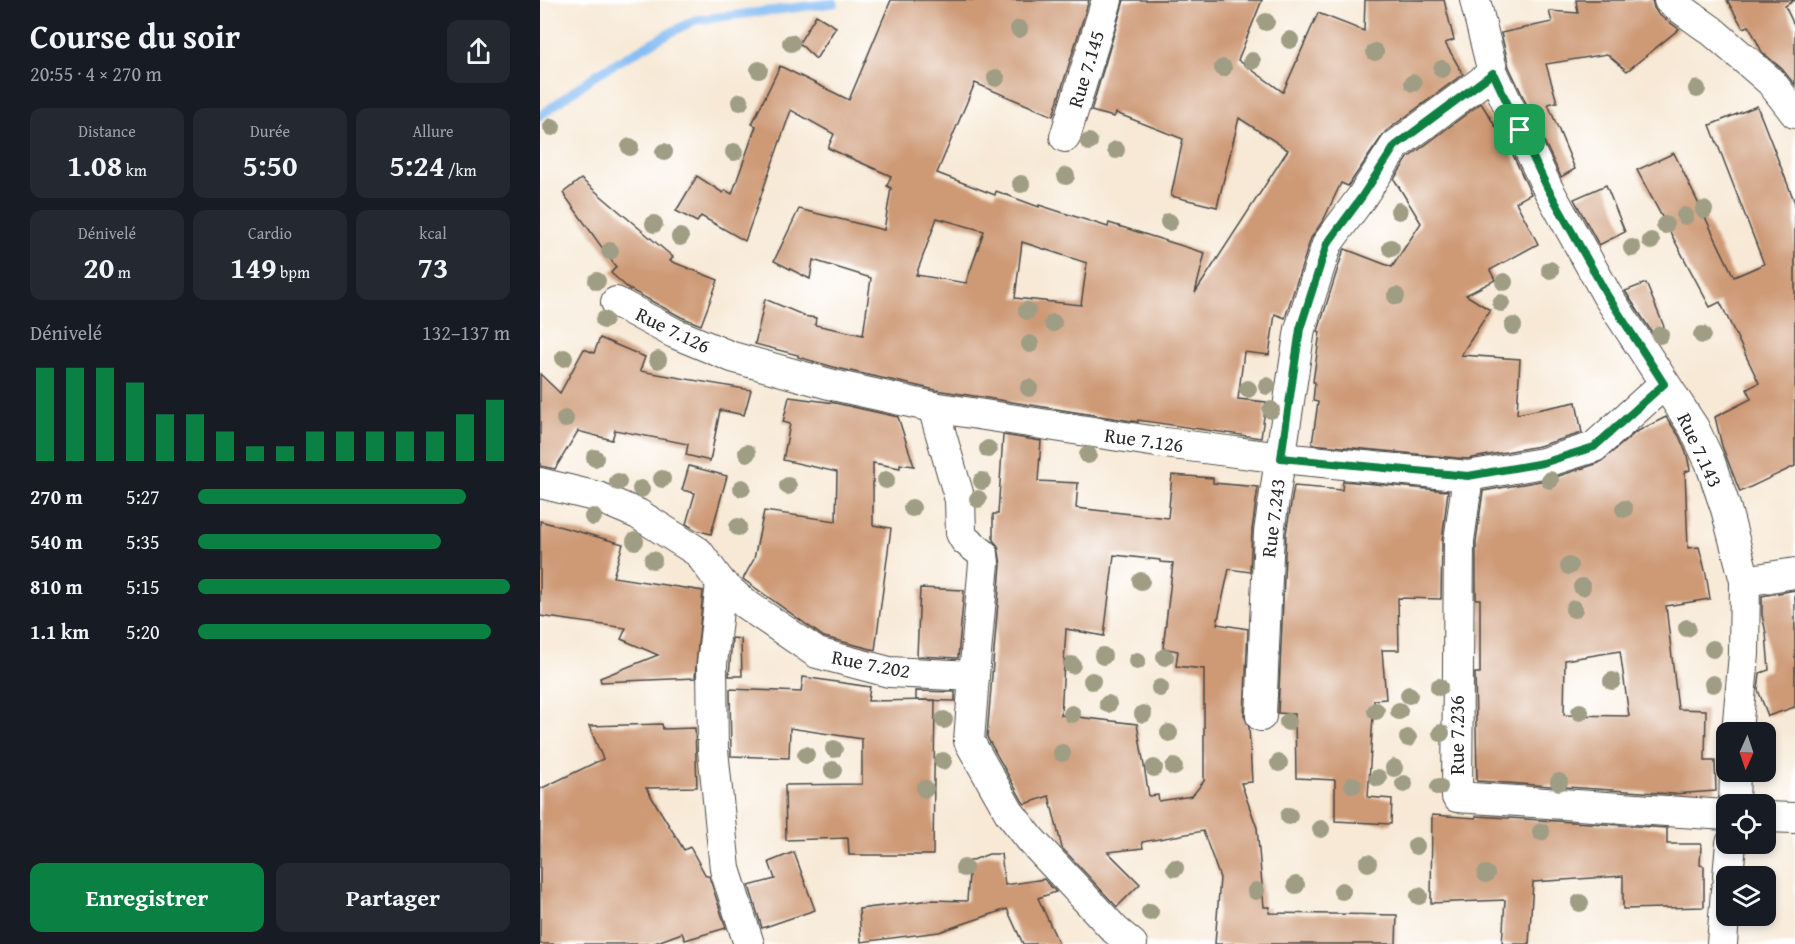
<!DOCTYPE html>
<html lang="fr">
<head>
<meta charset="utf-8">
<style>
  body { margin:0; font-family:"Gentium Book Plus",serif; background:#242831; color:#f1f3f6; height:100vh; display:flex; flex-direction:column; font-size:22px; white-space:nowrap }
  * { box-sizing:border-box; margin:0 }
  p { font-size:20px; color:#9ea1a6 }
  .icon { flex:none; width:33px; height:33px; fill:none; stroke:currentColor; stroke-width:2; stroke-linecap:round; stroke-linejoin:round }
  .map { position:relative; flex:1; overflow:hidden }
  .side { display:flex; flex-direction:column; background:#171b24; width:540px }
  .side>* { flex:none }
  .needle { width:39px; rotate:183deg }
  .fabs { position:absolute; left:1176px; top:722px; display:grid; gap:12px }
  .fabs a { display:grid; place-items:center; width:60px; height:60px; border-radius:12px; background:#171b24; box-shadow:0 3px 9px #0003; font-size:30px }
  .pin { position:absolute; display:grid; place-items:center; width:51px; height:51px; color:#fff; margin:-26px; border-radius:12px; box-shadow:0 3px 9px #0006 }
  .round { display:grid; place-items:center; flex:none; width:63px; height:63px; border-radius:12px; background:#242831 }
  .head { display:flex; align-items:center; justify-content:space-between; height:102px; padding:0 30px }
  h1 { font-size:33px; font-weight:700; line-height:45px }
  .stats { display:grid; grid-template-columns:repeat(3,1fr); gap:9px; height:102px; padding:6px 30px }
  .stats div { display:grid; align-content:center; border-radius:12px; background:#242831; text-align:center }
  .stats b { font-size:30px; font-weight:700 }
  .stats small { font-size:16px; font-weight:400 }
  .stats p { font-size:16px }
  .chart { height:168px; padding:12px 30px }
  .chart p { display:flex; justify-content:space-between }
  .chart svg { width:100%; height:108px; margin-top:6px; stroke:#0b8043; stroke-width:6 }
  .primary-button { display:flex; gap:12px; margin-top:auto; padding:12px 30px }
  .primary-button a { flex:1; height:69px; border-radius:12px; background:#0b8043; color:#fff; font-size:24px; font-weight:700; line-height:69px; text-align:center }
  .primary-button a+a { background:#242831; color:#f1f3f6 }
  ul { padding:0 30px; list-style:none; font-size:20px }
  li { display:grid; grid-template-columns:96px 72px 1fr; align-items:center; height:45px }
  li i { height:15px; border-radius:8px; background:#0b8043 }
  main { display:flex; flex:1; min-height:0 }
  .map>svg:first-child { display:block }
</style>
</head>
<body>
<main>
<section class="side">
<div class="head"><div><h1>Course du soir</h1><p>20:55 · 4 × 270 m</p></div><a class="round"><svg class="icon" aria-label="share" viewBox="0 0 24 24"><path d="M12 15V3M7 8l5-5 5 5M5 13v7h14v-7"/></svg></a></div>
<div class="stats">
<div><p>Distance</p><b>1.08<small> km</small></b></div>
<div><p>Durée</p><b>5:50</b></div>
<div><p>Allure</p><b>5:24<small> /km</small></b></div>
</div>
<div class="stats">
<div><p>Dénivelé</p><b>20<small> m</small></b></div>
<div><p>Cardio</p><b>149<small> bpm</small></b></div>
<div><p>kcal</p><b>73</b></div>
</div>
<div class="chart"><p><span>Dénivelé</span>132–137 m</p>
<svg viewBox="0 0 160 44" preserveAspectRatio="none"><path d="M5 44V6M15 44V6M25 44V6M35 44V12M45 44V25M55 44V25M65 44V32M75 44V38M85 44V38M95 44V32M105 44V32M115 44V32M125 44V32M135 44V32M145 44V25M155 44V19"/></svg>
</div>
<ul>
<li><b>270 m</b>5:27<i style="width:86%"></i></li>
<li><b>540 m</b>5:35<i style="width:78%"></i></li>
<li><b>810 m</b>5:15<i style="width:100%"></i></li>
<li><b>1.1 km</b>5:20<i style="width:94%"></i></li>
</ul>
<div class="primary-button"><a>Enregistrer</a><a>Partager</a></div>
</section>
<div class="map">
<svg width="1255" height="944" viewBox="0 0 1255 944">
  <rect width="100%" height="100%" fill="#fff"/>
  <filter id="ink" filterUnits="userSpaceOnUse"><feTurbulence type="fractalNoise" baseFrequency=".0167" numOctaves="2"/><feDisplacementMap in="SourceGraphic" scale="12" xChannelSelector="R" yChannelSelector="G"/><feConvolveMatrix kernelMatrix="1 2 1 2 8 2 1 2 1" color-interpolation-filters="sRGB"/></filter>
  <filter id="wash" filterUnits="userSpaceOnUse"><feTurbulence type="fractalNoise" baseFrequency=".008" numOctaves="4" result="noise"/><feDisplacementMap in="SourceGraphic" scale="24" xChannelSelector="R" yChannelSelector="G"/><feGaussianBlur stdDeviation="1.35" result="paint"/><feColorMatrix in="noise" values="0 0 0 0 0 0 0 0 0 0 0 0 0 0 0 0 0 1.4 0 .05"/><feComposite in="paint" operator="in"/></filter>
  <g filter="url(#wash)">
    <rect width="100%" height="100%" fill="#f7e9d6"/>
    <g fill="none" stroke-linecap="round" stroke-linejoin="round">
      <path stroke="#83bbf3" stroke-width="9" d="M0,116L57,74L122,37L155,20L294,3"/>
    </g>
    <g id="blocks">
      <g fill="#ce9a76" fill-rule="evenodd">
        <path d="M351,0H549L513,116L435,83L397,173L455,195L456,191L499,207V205L568,227L569,223L665,253L655,293L748,150L699,118L677,207L631,196L643,139L576,113L574,117L551,111L584,0H722L698,60L743,92L778,13L824,31L825,0H904L914,40L905,43L923,74L845,132L808,186L801,183L784,219L771,238L745,318L735,314L729,355L704,352L698,399L726,402L721,438L598,420V422L396,390L297,368L258,357V355L215,344L225,299L263,315V316L276,318L275,325L323,335L331,278L273,260L270,279L234,261L259,209L344,230L351,188L347,186L351,176L288,148L294,134L251,110L205,241L161,216L157,222L136,211L157,176L183,193L185,190L192,194L216,126L212,124L240,66L309,100ZM397,218L444,231L426,283L376,275ZM482,242L547,263L541,305L475,298Z"/>
        <path d="M1036,0H1112L1114,8L1118,14L1139,29L1087,71L1067,54L1006,64L1017,102L1008,104L1035,169L1021,177L969,67L961,33L1012,22L1009,11L1038,13Z"/>
        <path d="M1187,0H1255L1245,6L1255,27V85L1242,69L1222,52L1209,26L1203,28Z"/>
        <path d="M276,15L296,27L276,59L259,43Z"/>
        <path d="M941,103L972,153L991,194L976,202L998,244L950,270L955,280L926,295L950,310L921,355L980,359L977,414L1036,402L1042,433L999,446L927,459L772,444L778,402L773,401L775,382H773L780,332L778,331L803,252L805,249L852,267L881,223L854,179L868,158Z"/>
        <path d="M1217,106L1255,203V466L1200,492L1182,446L1175,417L1211,399L1207,389L1219,383L1180,302L1170,307L1097,170L1134,153L1194,277L1224,264L1170,125Z"/>
        <path d="M41,179L133,257L130,261L178,280L161,325L141,317L89,289L71,273L76,267L23,193Z"/>
        <path d="M1066,185L1085,232L1059,245L1034,199Z"/>
        <path d="M1106,283L1125,329L1113,334L1085,291Z"/>
        <path d="M60,338L105,357L100,371L211,390L204,415L180,410L170,461L146,455L148,444L75,430L72,440L38,431L15,469L0,466V374L20,393L44,349L54,353Z"/>
        <path d="M249,397L295,403L358,417L374,466L360,464V468L333,463V525L351,528L335,650L284,637L203,579L214,559L224,511L296,521L297,472L243,460L250,424L243,422Z"/>
        <path d="M1126,417L1139,436L1147,455L1150,470L1145,472L1148,548L1159,547L1166,574L1170,599L1126,606L1138,709L1166,710L1165,761H1175L1176,791L1133,794L937,781L935,673H940V599H936V542L943,491L1006,480L1059,463L1096,432ZM1080,651L1089,716L1024,715L1025,660Z"/>
        <path d="M463,435L501,441L498,481L538,483L536,508L628,518L632,475L673,478V483L718,487L712,530L710,572L689,569L677,624L708,629L704,715L709,727L712,782L701,783L717,828L724,907H730L729,913L857,915L856,944H675L680,878L663,831L602,842L603,848L568,852L600,884L577,907L522,848L509,796L485,804L483,802L447,737L461,565L458,546L453,540V514H458ZM574,555L620,560V562L633,563L623,648L638,651L636,666L664,669V781L652,796L619,801L618,795L609,796L597,724L521,715L526,629L564,636Z"/>
        <path d="M149,466L187,476L171,534L156,530L146,524L155,493L142,490Z"/>
        <path d="M803,481L908,491L902,541L901,599L858,598L859,650H842L846,699L834,700L828,797L852,799L851,824L795,821V780L756,778L755,714L738,713L746,534L754,486L802,490Z"/>
        <path d="M0,521L83,544L73,577L163,591L155,678L61,682L60,678L118,655L81,639L86,628L0,616Z"/>
        <path d="M380,588L424,590L418,658L377,656Z"/>
        <path d="M1255,590V707L1228,716L1218,690L1220,673L1229,670L1226,633L1222,615V596Z"/>
        <path d="M192,638L201,639L202,676H189Z"/>
        <path d="M263,677L330,687L328,701L395,700L393,855H309L308,838L246,840L245,785L322,784V739L250,728L249,758L191,756L190,689L261,692Z"/>
        <path d="M376,691L415,692V701L376,700Z"/>
        <path d="M122,724L123,729L155,728L157,787L106,788L144,850L150,847L166,876H169L186,928L145,940L142,933L112,944H0V789L63,759L49,726Z"/>
        <path d="M892,815L936,818V816L1127,828V844H1161L1160,865L1164,866V907L1083,909V876L993,882L989,944H962L965,900L891,903Z"/>
        <path d="M254,852L275,910L222,928L209,886L235,879L229,862Z"/>
        <path d="M449,854H461L465,885L504,879L516,892L498,898L519,944H483L467,909L399,932L321,942L319,909L391,900L427,901L430,861Z"/>
      </g>
    </g>
  </g>
  <g filter="url(#ink)">
    <use href="#blocks" fill-opacity="0" stroke="#4a4845" stroke-width="1.5"/>
    <g fill="none" stroke-linecap="round" stroke-linejoin="round">
      <g stroke="#4a4845" stroke-width="32">
        <g id="minor">
          <path d="M935,0L953,73L1007,187L1067,295L1154,428L1170,462L1186,509L1205,581L1204,654L1197,732"/>
          <path d="M1129,0L1172,31L1231,82L1255,113"/>
          <path d="M525,137L567,0"/>
          <path d="M76,302L134,333L192,357L293,385L393,407L617,442L741,458L928,476L1003,463L1054,447L1124,384"/>
          <path d="M928,476L919,541L917,797L1186,815"/>
          <path d="M0,483L58,497L98,514L158,552L181,583L204,603L277,653L349,672L434,676L444,563L443,554L425,540L421,533L420,500L393,407"/>
          <path d="M1205,581L1255,573"/>
          <path d="M181,583L172,664L173,750L185,869L209,944"/>
          <path d="M434,676L429,741L469,812L491,840L575,930L592,944"/>
          <path d="M721,716L729,532L760,329L787,244L821,198L855,146L953,73"/>
          <path d="M1194,804L1195,771"/>
          <path d="M1226,817L1255,818"/>
          <path d="M1188,876L1191,843"/>
          <path d="M1182,944L1186,890"/>
        </g>
      </g>
      <use href="#minor" stroke="#fff" stroke-width="30"/>
    </g>
    <g fill="#a09d85">
      <circle cx="726" cy="22" r="9"/>
      <circle cx="479" cy="29" r="9"/>
      <circle cx="750" cy="40" r="9"/>
      <circle cx="251" cy="43" r="9"/>
      <circle cx="835" cy="52" r="9"/>
      <circle cx="712" cy="61" r="9"/>
      <circle cx="683" cy="68" r="9"/>
      <circle cx="902" cy="69" r="9"/>
      <circle cx="219" cy="70" r="9"/>
      <circle cx="456" cy="78" r="9"/>
      <circle cx="873" cy="83" r="9"/>
      <circle cx="1157" cy="89" r="9"/>
      <circle cx="200" cy="102" r="9"/>
      <circle cx="12" cy="127" r="9"/>
      <circle cx="549" cy="142" r="9"/>
      <circle cx="90" cy="147" r="9"/>
      <circle cx="576" cy="150" r="9"/>
      <circle cx="124" cy="152" r="9"/>
      <circle cx="194" cy="152" r="9"/>
      <circle cx="526" cy="176" r="9"/>
      <circle cx="481" cy="184" r="9"/>
      <circle cx="1164" cy="210" r="9"/>
      <circle cx="859" cy="211" r="9"/>
      <circle cx="1145" cy="216" r="9"/>
      <circle cx="629" cy="222" r="9"/>
      <circle cx="114" cy="224" r="9"/>
      <circle cx="1125" cy="225" r="9"/>
      <circle cx="140" cy="237" r="9"/>
      <circle cx="1111" cy="241" r="9"/>
      <circle cx="851" cy="248" r="9"/>
      <circle cx="1092" cy="248" r="9"/>
      <circle cx="70" cy="251" r="9"/>
      <circle cx="1010" cy="270" r="9"/>
      <circle cx="57" cy="281" r="9"/>
      <circle cx="964" cy="282" r="9"/>
      <circle cx="856" cy="296" r="9"/>
      <circle cx="961" cy="303" r="9"/>
      <circle cx="487" cy="311" r="9"/>
      <circle cx="64" cy="320" r="9"/>
      <circle cx="513" cy="323" r="9"/>
      <circle cx="973" cy="326" r="9"/>
      <circle cx="1120" cy="335" r="9"/>
      <circle cx="1162" cy="335" r="9"/>
      <circle cx="490" cy="344" r="9"/>
      <circle cx="24" cy="358" r="9"/>
      <circle cx="118" cy="360" r="9"/>
      <circle cx="727" cy="386" r="9"/>
      <circle cx="489" cy="388" r="9"/>
      <circle cx="708" cy="389" r="9"/>
      <circle cx="731" cy="410" r="9"/>
      <circle cx="25" cy="419" r="9"/>
      <circle cx="448" cy="449" r="9"/>
      <circle cx="207" cy="453" r="9"/>
      <circle cx="548" cy="455" r="9"/>
      <circle cx="55" cy="458" r="9"/>
      <circle cx="122" cy="479" r="9"/>
      <circle cx="346" cy="480" r="9"/>
      <circle cx="1010" cy="480" r="9"/>
      <circle cx="442" cy="481" r="9"/>
      <circle cx="78" cy="482" r="9"/>
      <circle cx="248" cy="486" r="9"/>
      <circle cx="202" cy="488" r="9"/>
      <circle cx="101" cy="489" r="9"/>
      <circle cx="438" cy="499" r="9"/>
      <circle cx="372" cy="508" r="9"/>
      <circle cx="1084" cy="509" r="9"/>
      <circle cx="53" cy="517" r="9"/>
      <circle cx="198" cy="527" r="9"/>
      <circle cx="95" cy="541" r="9"/>
      <circle cx="113" cy="560" r="9"/>
      <circle cx="1029" cy="566" r="9"/>
      <circle cx="601" cy="581" r="9"/>
      <circle cx="1042" cy="587" r="9"/>
      <circle cx="1034" cy="609" r="9"/>
      <circle cx="1147" cy="628" r="9"/>
      <circle cx="1173" cy="649" r="9"/>
      <circle cx="563" cy="656" r="9"/>
      <circle cx="625" cy="657" r="9"/>
      <circle cx="597" cy="661" r="9"/>
      <circle cx="532" cy="665" r="9"/>
      <circle cx="552" cy="681" r="9"/>
      <circle cx="1072" cy="681" r="9"/>
      <circle cx="1173" cy="684" r="9"/>
      <circle cx="899" cy="687" r="9"/>
      <circle cx="620" cy="688" r="9"/>
      <circle cx="869" cy="695" r="9"/>
      <circle cx="568" cy="704" r="9"/>
      <circle cx="836" cy="711" r="9"/>
      <circle cx="859" cy="711" r="9"/>
      <circle cx="1040" cy="712" r="9"/>
      <circle cx="532" cy="714" r="9"/>
      <circle cx="603" cy="714" r="9"/>
      <circle cx="404" cy="720" r="9"/>
      <circle cx="748" cy="722" r="9"/>
      <circle cx="629" cy="733" r="9"/>
      <circle cx="901" cy="733" r="9"/>
      <circle cx="868" cy="738" r="9"/>
      <circle cx="294" cy="749" r="9"/>
      <circle cx="522" cy="753" r="9"/>
      <circle cx="266" cy="755" r="9"/>
      <circle cx="403" cy="761" r="9"/>
      <circle cx="739" cy="763" r="9"/>
      <circle cx="634" cy="767" r="9"/>
      <circle cx="614" cy="768" r="9"/>
      <circle cx="854" cy="768" r="9"/>
      <circle cx="293" cy="770" r="9"/>
      <circle cx="838" cy="778" r="9"/>
      <circle cx="1019" cy="782" r="9"/>
      <circle cx="864" cy="784" r="9"/>
      <circle cx="813" cy="785" r="9"/>
      <circle cx="899" cy="787" r="9"/>
      <circle cx="385" cy="789" r="9"/>
      <circle cx="749" cy="816" r="9"/>
      <circle cx="781" cy="829" r="9"/>
      <circle cx="1001" cy="832" r="9"/>
      <circle cx="876" cy="846" r="9"/>
      <circle cx="828" cy="863" r="9"/>
      <circle cx="424" cy="868" r="9"/>
      <circle cx="635" cy="868" r="9"/>
      <circle cx="946" cy="874" r="9"/>
      <circle cx="756" cy="885" r="9"/>
      <circle cx="716" cy="891" r="9"/>
      <circle cx="802" cy="891" r="9"/>
      <circle cx="879" cy="896" r="9"/>
      <circle cx="1040" cy="903" r="9"/>
      <circle cx="610" cy="912" r="9"/>
    </g>
  </g>
  <g fill="none" stroke-linecap="round" stroke-linejoin="round" filter="url(#ink)">
    <g stroke="#fff" stroke-width="12">
      <path id="route" d="M953,73L1007,187L1067,295L1124,384L1054,447L1003,463L928,476L741,458L760,329L787,244L821,198L855,146Z"/>
    </g>
    <use href="#route" stroke="#0b8043" stroke-width="8"/>
  </g>
  <g text-anchor="middle" stroke-width="6" stroke-linejoin="round" paint-order="stroke">
    <g font-size="20" fill="#2b2b2b" stroke="#fff">
      <text transform="translate(546 69) rotate(-73)" y="7">Rue 7.145</text>
      <text transform="translate(133 330) rotate(26)" y="7">Rue 7.126</text>
      <text transform="translate(604 440) rotate(8)" y="7">Rue 7.126</text>
      <text transform="translate(1160 450) rotate(65)" y="7">Rue 7.143</text>
      <text transform="translate(733 518) rotate(-83)" y="7">Rue 7.243</text>
      <text transform="translate(331 664) rotate(11)" y="7">Rue 7.202</text>
      <text transform="translate(917 735) rotate(-90)" y="7">Rue 7.236</text>
    </g>
  </g>
</svg>
<div class="fabs">
<a><svg class="needle" viewBox="-14 -14 28 28"><path d="M0-13l5 13h-10z" fill="#e53935"/><path d="M0 13l5-13h-10z" fill="#9ea1a6"/></svg></a>
<a><svg class="icon" aria-label="locate" viewBox="0 0 24 24"><circle cx="12" cy="12" r="6"/><path d="M12 2v4M12 18v4M2 12h4M18 12h4"/></svg></a>
<a><svg class="icon" aria-label="layers" viewBox="0 0 24 24"><path d="M12 4l9 5-9 5-9-5zM3 14l9 5 9-5"/></svg></a>
</div>
<div class="pin" style="left:980px;top:130px;background:#1e9e55"><svg class="icon" aria-label="arrive" viewBox="0 0 24 24"><path d="M6 21V4h12l-3 4 3 4H6"/></svg></div>
</div>
</main>
</body>
</html>
